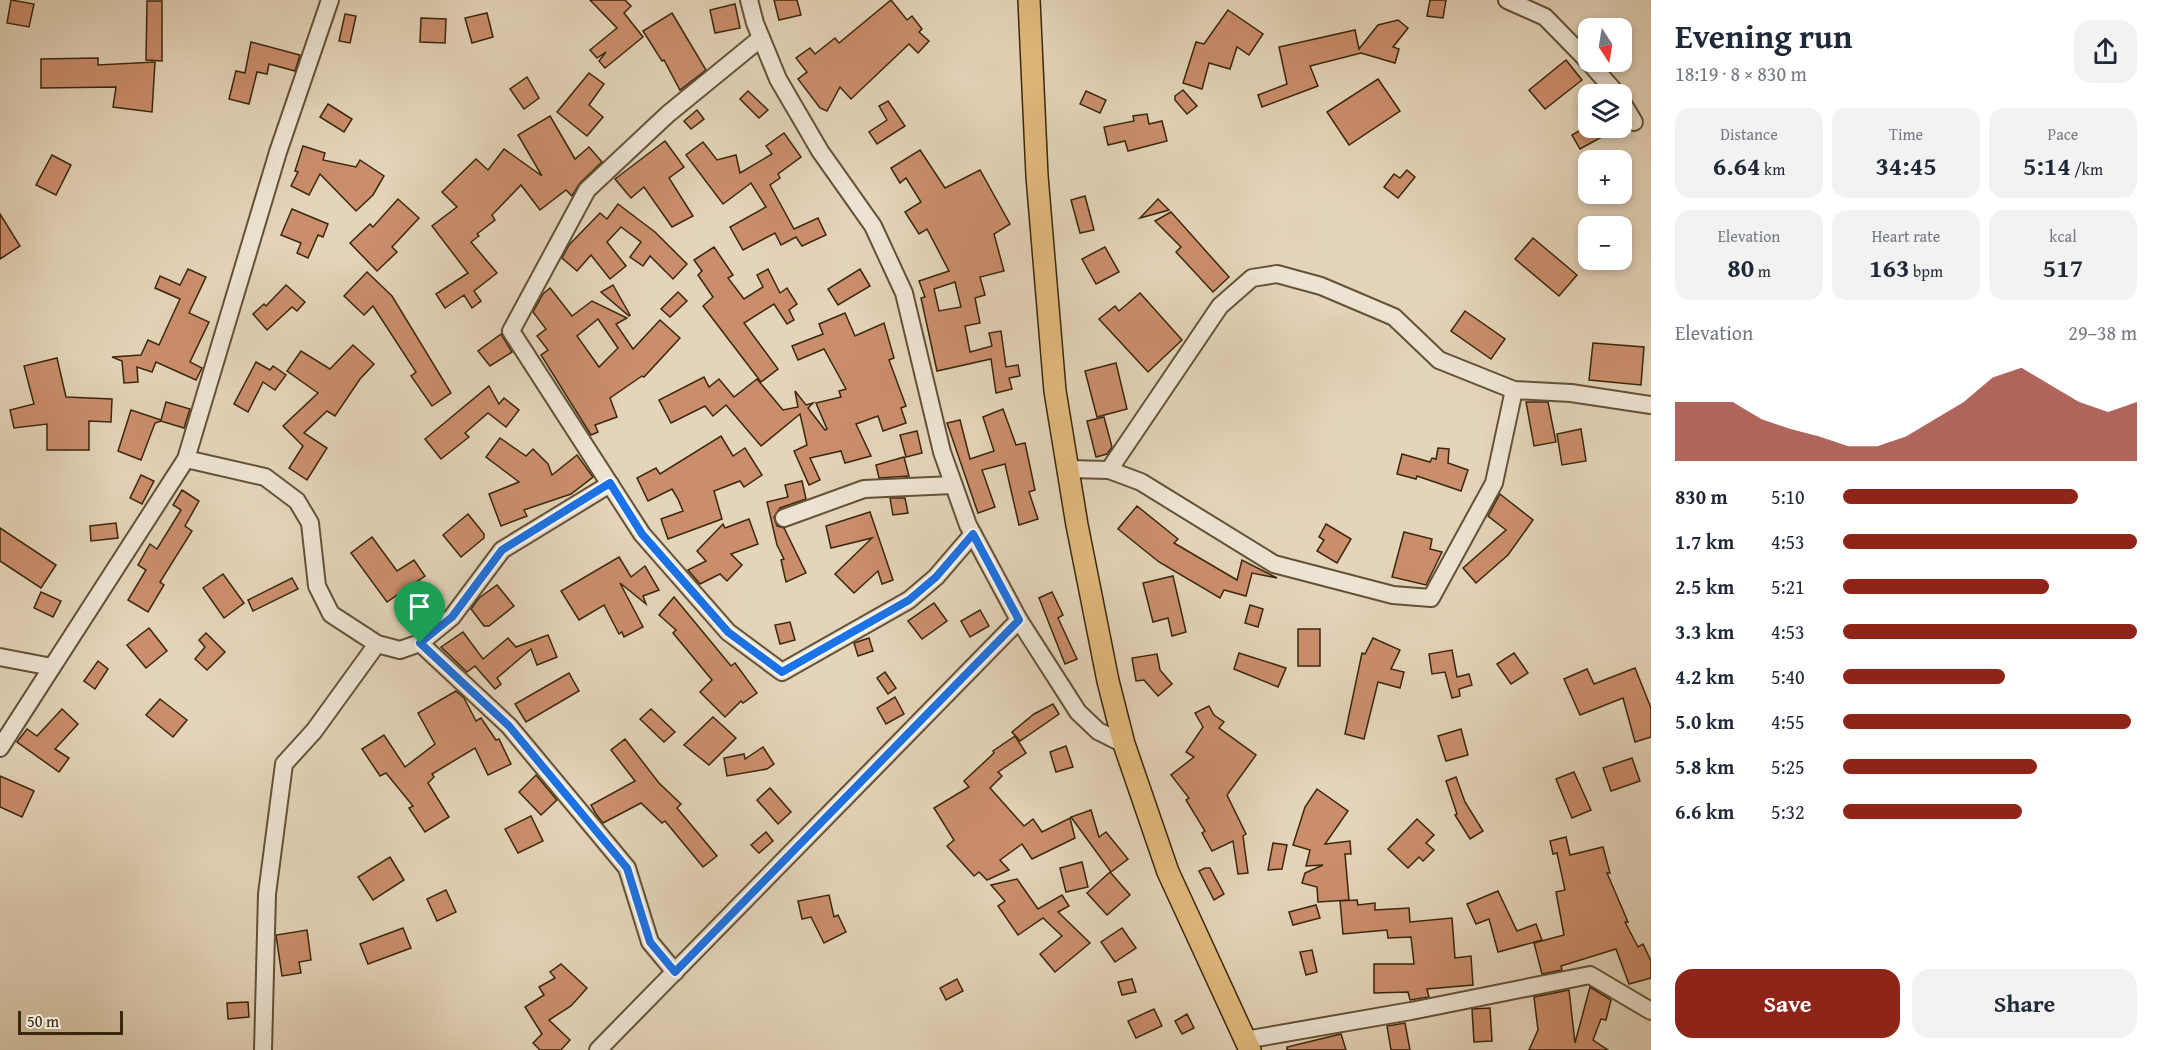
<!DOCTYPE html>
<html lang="en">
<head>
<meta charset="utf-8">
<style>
  body { margin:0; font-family:"Gentium Book Plus",serif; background:#f2f2f3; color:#1f2937; height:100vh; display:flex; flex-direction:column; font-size:22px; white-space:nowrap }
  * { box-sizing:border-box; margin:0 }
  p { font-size:20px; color:#747a83 }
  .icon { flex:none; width:33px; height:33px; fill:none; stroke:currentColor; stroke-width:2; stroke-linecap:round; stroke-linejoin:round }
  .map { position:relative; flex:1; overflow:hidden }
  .sheet { display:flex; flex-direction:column; background:#fff; width:510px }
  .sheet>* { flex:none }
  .needle { width:39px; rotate:168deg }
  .tools { position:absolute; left:1578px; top:18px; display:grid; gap:12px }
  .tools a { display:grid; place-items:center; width:54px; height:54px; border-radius:12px; background:#fff; box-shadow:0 3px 9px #0003; font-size:30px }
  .scale { position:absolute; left:18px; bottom:15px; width:105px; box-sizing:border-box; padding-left:6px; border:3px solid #3a270c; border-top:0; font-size:16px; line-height:21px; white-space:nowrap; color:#3a270c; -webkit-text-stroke:4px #ede3d2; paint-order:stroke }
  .pin { position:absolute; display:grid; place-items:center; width:51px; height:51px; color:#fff; margin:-62px -26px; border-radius:50% 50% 50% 0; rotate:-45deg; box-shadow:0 0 6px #0007 }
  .pin .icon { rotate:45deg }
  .round { display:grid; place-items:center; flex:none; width:63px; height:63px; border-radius:18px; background:#f2f2f3 }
  .head { display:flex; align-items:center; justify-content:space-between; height:102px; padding:0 24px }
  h1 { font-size:33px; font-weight:800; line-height:45px }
  .metrics { display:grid; grid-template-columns:repeat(3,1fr); gap:9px; height:102px; padding:6px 24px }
  .metrics div { display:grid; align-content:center; border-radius:15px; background:#f2f2f3; text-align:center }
  .metrics b { font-size:26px; font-weight:800 }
  .metrics small { font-size:16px; font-weight:400 }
  .metrics p { font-size:16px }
  .chart { height:168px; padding:12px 24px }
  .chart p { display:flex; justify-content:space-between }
  .chart svg { width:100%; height:108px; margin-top:6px; fill:#8f2418; opacity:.7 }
  .primary-button { display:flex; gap:12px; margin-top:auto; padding:12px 24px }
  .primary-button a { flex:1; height:69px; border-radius:18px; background:#8f2418; color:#fff; font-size:24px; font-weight:800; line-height:69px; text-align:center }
  .primary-button a+a { background:#f2f2f3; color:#1f2937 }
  ul { padding:0 24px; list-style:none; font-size:20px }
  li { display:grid; grid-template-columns:96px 72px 1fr; align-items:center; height:45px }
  li i { height:15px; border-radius:8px; background:#8f2418 }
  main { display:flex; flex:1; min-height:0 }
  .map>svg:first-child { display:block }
</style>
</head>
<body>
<main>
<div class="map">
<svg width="1651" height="1050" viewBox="0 0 1651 1050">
  <rect width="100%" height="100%" fill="#e4d4b9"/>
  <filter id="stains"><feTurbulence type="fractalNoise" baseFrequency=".00333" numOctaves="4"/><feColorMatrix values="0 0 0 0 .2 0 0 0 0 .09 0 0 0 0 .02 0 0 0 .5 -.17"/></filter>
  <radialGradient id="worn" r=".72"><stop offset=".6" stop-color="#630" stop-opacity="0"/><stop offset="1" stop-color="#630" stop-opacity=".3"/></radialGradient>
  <g fill="#cb8e6c" stroke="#3a270c" stroke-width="1.5" fill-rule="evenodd">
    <path d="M11,0L34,4L29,27L7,23Z"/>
    <path d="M590,0H625L631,6L624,13L643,37L605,68L599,61L606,52L597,58L590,50L617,28Z"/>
    <path d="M774,0H797L801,15L779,20Z"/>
    <path d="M891,0L907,20L912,16L922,29L919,32L929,41L918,53L909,44L851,99L840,87L827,111L820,108L798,79L807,72L796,58L810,48L815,54L835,38L839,43Z"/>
    <path d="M1430,0H1446L1443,18L1427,16Z"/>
    <path d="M147,1H162V61L146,60Z"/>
    <path d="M735,4L740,28L715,33L710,10Z"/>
    <path d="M1228,10L1263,34L1249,55L1237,47L1230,69L1209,63L1202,89L1183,83L1196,42L1204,44Z"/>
    <path d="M487,13L493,37L472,43L465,18Z"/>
    <path d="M672,13L706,70L680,90L664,60L662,61L643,31Z"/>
    <path d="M345,14L356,16L350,43L339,41Z"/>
    <path d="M421,18L446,19L445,43L420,42Z"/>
    <path d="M1398,20L1408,28L1393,47L1399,49L1395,63L1361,53L1310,66L1318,86L1262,107L1258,95L1287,84L1279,47L1355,30L1359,49L1378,25Z"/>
    <path d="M251,42L300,55L295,71L269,64L267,74L257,72L249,104L229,99L236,71L245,73Z"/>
    <path d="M98,58V65L155,62L152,112L113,107L116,87L41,88V59Z"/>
    <path d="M1566,60L1582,80L1545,109L1529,90Z"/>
    <path d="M589,73L604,84L589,105L603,117L587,136L557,112Z"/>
    <path d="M527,77L539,98L524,109L510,89Z"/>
    <path d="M1378,79L1400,111L1349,145L1327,112Z"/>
    <path d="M1183,90L1197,106L1187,114L1175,100V96Z"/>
    <path d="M748,91L768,110L759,118L740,99Z"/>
    <path d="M1086,91L1106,100L1100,113L1080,104Z"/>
    <path d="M888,101L905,126L877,144L869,132L887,120L879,106Z"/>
    <path d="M328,104L352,119L344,132L320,117Z"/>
    <path d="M697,110L704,119L691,129L684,121Z"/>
    <path d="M1147,114L1149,124L1162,121L1167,141L1128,151L1125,141L1108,145L1104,127L1134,121L1133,116Z"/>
    <path d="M550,116L575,159L589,147L602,162L580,183L572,196L566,190L540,210L521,185L492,215L495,220L477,234L479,236L471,242L497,273L474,291L481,301L472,308L464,295L445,308L436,294L468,273L432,226L457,207L442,192L476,159L488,170L504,149L542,176L518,135Z"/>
    <path d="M1584,128H1618L1580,149L1572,135Z"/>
    <path d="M784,133L801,157L778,174L780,178L770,185L794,229L818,218L826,235L802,246L796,237L781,245L775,233L743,250L730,227L766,207L751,183L723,204L686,155L703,142L717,160L736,155L740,173L772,154L766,146Z"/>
    <path d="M665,141L684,167L669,178L693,216L672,227L644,187L631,198L615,179Z"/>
    <path d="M303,146L325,153L323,160L356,167L360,160L384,176L373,195L356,211L320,174L309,195L291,186L298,172L295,171Z"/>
    <path d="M920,150L945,188L980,170L1010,224L994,234L1004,271L980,277L985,295L975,298L980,323L965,326L970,352L992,346L989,333L1001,331L1006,367L1018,365L1020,376L1009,378L1012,389L996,393L991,359L937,371L921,298L925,297L919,281L949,271L927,229L919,234L905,212L921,202L906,178L900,183L891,168ZM955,282L961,307L939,311L934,289Z"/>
    <path d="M52,155L71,165L56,195L36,185Z"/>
    <path d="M1407,170L1415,177L1398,198L1384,187L1394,174L1400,178Z"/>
    <path d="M1085,196L1094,230L1080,233L1071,200Z"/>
    <path d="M398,199L419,218L392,247L397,252L377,271L350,243L370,224L373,227Z"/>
    <path d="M1158,199L1169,210L1140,218Z"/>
    <path d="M618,204L655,232L687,264L673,279L650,256L643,266L630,257L641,242L621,227L607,242L626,266L610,279L591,255L577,271L562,258L569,245L600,213L607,219Z"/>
    <path d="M292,209L328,224L323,237L318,235L308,258L297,253L301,243L281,235Z"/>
    <path d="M1171,212L1229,277L1213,292L1176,252L1181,247L1155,221Z"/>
    <path d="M0,214L20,246L0,259Z"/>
    <path d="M1533,238L1577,275L1559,296L1515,259Z"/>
    <path d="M714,247L733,275L728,278L744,299L763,287L757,275L768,269L780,293L787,288L797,304L789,310L794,320L787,324L774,304L744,323L778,369L761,382L703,306L713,297L698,275L702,271L694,260Z"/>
    <path d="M1105,247L1119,272L1096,284L1082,259Z"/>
    <path d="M188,269L206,277L189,313L209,322L190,362L202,368L196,380L156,362L152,372L137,367L138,382L124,383L122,361L112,357L141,355L148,340L159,345L180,299L155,288L160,276L180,285Z"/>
    <path d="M860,269L870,286L838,305L828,289Z"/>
    <path d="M367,272L392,296L451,393L432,406L411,376L416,372L373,306L364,315L344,296Z"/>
    <path d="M286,285L305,302L297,311L292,307L267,330L253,314L264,304L266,306Z"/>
    <path d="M613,285L630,315L629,316L601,292Z"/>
    <path d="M550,288L572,316L592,301L627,318L616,324L633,349L660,320L680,338L644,377L642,376L610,398L617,417L595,425L598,432L591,435L541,355L548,350L537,336L546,329L533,312L543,294ZM598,319L618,348L599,367L577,336Z"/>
    <path d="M678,292L687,301L670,317L661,309Z"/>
    <path d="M1140,293L1182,340L1148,372L1099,319L1115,306L1119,311Z"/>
    <path d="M1465,311L1505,339L1491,359L1451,331Z"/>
    <path d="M845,313L855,336L884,323L894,358L889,360L906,406L901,408L906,423L883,431L878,416L856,424L871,456L845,463L841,451L810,458L820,480L809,485L794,451L807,445L800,414L761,446L726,405L713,416L705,406L671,423L659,400L704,377L709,387L719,379L734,397L757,379L783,410L798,407L795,391L806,405L813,403L808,408L825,430L827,429L816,403L841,397L839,391L846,389L824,349L798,360L792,346L823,334L819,324Z"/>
    <path d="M501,334L512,352L490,366L478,351Z"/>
    <path d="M1593,343L1644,347L1641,385L1589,380Z"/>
    <path d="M353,345L374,364L360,379L335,416L327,411L304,433L327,448L307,480L289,468L303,446L283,426L318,393L287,371L301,351L330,369Z"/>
    <path d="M57,358L66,397L112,399L111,422L89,421V450H47V424L14,428L10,410L34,404L24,366Z"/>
    <path d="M256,362L270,370L273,366L286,375L275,390L263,382L248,412L234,404Z"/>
    <path d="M1116,363L1127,409L1097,417L1085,371Z"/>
    <path d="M489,386L499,404L504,398L519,410L506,427L488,413L465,433L469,437L441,459L425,439Z"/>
    <path d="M166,402L190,409L184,428L161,421L155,423L141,460L118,451L131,410L161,420Z"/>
    <path d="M1526,402H1548L1556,442L1534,446Z"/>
    <path d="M1003,409L1016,445L1025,443L1035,490L1029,492L1038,519L1019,525L1005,464L982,470L995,507L978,513L947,423L960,420L970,459L994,451L983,417Z"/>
    <path d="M1104,417L1112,447L1107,454L1096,457L1087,421Z"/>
    <path d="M1581,429L1586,461L1562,465L1557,434Z"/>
    <path d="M917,431L922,453L906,457L900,435Z"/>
    <path d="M721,436L733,456L745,448L762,475L744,487L740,481L714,491L722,519L668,539L661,519L683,511L678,499L672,489L648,501L637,478L656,468L660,474Z"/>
    <path d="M500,438L526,456L533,449L548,464L552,475L577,455L593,477L571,494L524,510L527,516L501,526L489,494L519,482L486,457Z"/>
    <path d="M1438,448L1449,449L1448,463L1468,470L1461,491L1417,476L1416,479L1397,474L1402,454L1430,462L1432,458L1436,459Z"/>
    <path d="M904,457L909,476L879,478L876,465Z"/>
    <path d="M141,475L154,481L142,504L130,498Z"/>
    <path d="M802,481L806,499L780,508L774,517L777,526L784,528L806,573L786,582L781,560L784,559L777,545L767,502L788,497L785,485Z"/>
    <path d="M182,490L199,501L185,526L192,531L160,582L164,585L148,612L128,600L146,570L138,565L150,544L157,549L181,510L173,505Z"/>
    <path d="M1500,494L1533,520L1508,555L1476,583L1463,568L1506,530L1488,516Z"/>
    <path d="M890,498H905L908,513L893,515Z"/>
    <path d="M1137,506L1178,539L1174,543L1237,580L1242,560L1277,578L1252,573L1246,596L1224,590L1220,598L1159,562L1118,529Z"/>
    <path d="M870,512L893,580L882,584L878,571L854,593L835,574L872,538L831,548L826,526Z"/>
    <path d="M468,514L484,534V538L461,557L443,535Z"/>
    <path d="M749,519L758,544L731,554L742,565L727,581L720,574L700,584L688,570L706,561L697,551L723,524L725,528Z"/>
    <path d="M116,523L118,538L91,541L90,526Z"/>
    <path d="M1326,524L1351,539L1337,563L1317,551L1324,540L1319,537Z"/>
    <path d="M0,528L56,565L41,588L0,561Z"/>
    <path d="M1404,532L1432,539L1430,549L1442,552L1426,585L1392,577Z"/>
    <path d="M372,537L397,571L414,560L425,576L387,602L351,553Z"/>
    <path d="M619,557L631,577L645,566L659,590L643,596L646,604L620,583L643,627L624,637L622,632L619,634L604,605L579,620L561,591Z"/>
    <path d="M223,574L244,603L224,618L203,588Z"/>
    <path d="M1173,576L1186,632L1172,636L1168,618L1153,622L1143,583Z"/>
    <path d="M292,578L298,589L253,611L248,600Z"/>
    <path d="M497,585L514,606L489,626H484L471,609L479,598Z"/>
    <path d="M41,592L61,601L53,617L34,608Z"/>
    <path d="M1052,592L1063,615L1058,618L1077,659L1065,664L1039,598Z"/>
    <path d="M674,597L731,666L735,663L757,693L743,703L741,701L725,717L700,692L712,680L673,633L676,630L659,615Z"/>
    <path d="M934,603L947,621L922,639L908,621Z"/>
    <path d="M1250,605L1263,609L1258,627L1245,623Z"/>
    <path d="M980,610L989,626L970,637L961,621Z"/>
    <path d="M790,622L795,640L780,644L775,625Z"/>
    <path d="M149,628L167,651L146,668L127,645Z"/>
    <rect x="1298" y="629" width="22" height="37"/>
    <path d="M463,632L483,659L508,638L516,647L548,635L557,657L537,665L531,649L497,678L501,684L495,689L475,666L467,672L441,647Z"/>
    <path d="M206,633L225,652L207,670L195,659L205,647L199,640Z"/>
    <path d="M869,638L873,651L858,656L854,643Z"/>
    <path d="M1373,638L1400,650L1391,669L1404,672L1400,688L1378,682L1364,739L1345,734L1362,653L1365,654Z"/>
    <path d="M1452,650L1457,677L1469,674L1472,685L1459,689L1460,696L1452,698L1445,672L1432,674L1429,654Z"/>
    <path d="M1239,653L1286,668L1278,687L1234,669Z"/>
    <path d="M1514,653L1528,673L1511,684L1497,664Z"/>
    <path d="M1157,654L1160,670L1172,684L1158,696L1144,680L1136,681L1132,658Z"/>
    <path d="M98,661L108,669L95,689L84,681Z"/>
    <path d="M1635,668L1651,708V737L1635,742L1623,698L1580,715L1564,679L1587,669L1594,684Z"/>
    <path d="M885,672L896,688L888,694L877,678Z"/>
    <path d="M569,673L579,691L526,722L515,704Z"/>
    <path d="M456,691L464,698L476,721L481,718L496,740L499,739L511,764L488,775L475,748L432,774L434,777L428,783L449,817L425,832L409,808L413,806L386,773L380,776L362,749L384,735L405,767L435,744L418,713Z"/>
    <path d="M895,697L904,714L886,724L877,708Z"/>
    <path d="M160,699L187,720L173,737L146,715Z"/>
    <path d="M1053,704L1059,714L1020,741L1012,732L1034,714Z"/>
    <path d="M1209,706L1214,715L1224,722L1219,728L1256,755L1227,795L1246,834L1243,836L1248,873L1238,874L1233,841L1212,851L1202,833L1205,831L1186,800L1189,798L1171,775L1194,757L1186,752L1203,727L1195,713Z"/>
    <path d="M62,709L78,724L55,749L69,758L59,772L17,742L27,729L37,736Z"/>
    <path d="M651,709L675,732L664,742L640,719Z"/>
    <path d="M713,717L736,738L709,765L684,745Z"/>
    <path d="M1461,729L1468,755L1446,761L1438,736Z"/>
    <path d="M1015,736L1026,753L998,772L1002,776L990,788L1024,826L1033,819L1042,832L1070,818L1075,838L1032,859L1022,844L1000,860L1009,870L987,880L979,872L974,876L947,846L954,840L934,808L969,787L964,781L994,753L993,751Z"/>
    <path d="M625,739L659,783L681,804L677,808L717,856L703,867L665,821L662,823L641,803L603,823L596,814L591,805L635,781L611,750Z"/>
    <path d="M1066,746L1073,767L1056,772L1050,752Z"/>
    <path d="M763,747L774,764L767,769L727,776L724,758L744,754L745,759Z"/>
    <path d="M1632,758L1640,781L1611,791L1603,768Z"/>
    <path d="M1574,772L1591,810L1572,818L1556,779Z"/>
    <path d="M536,775L557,800L541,815L519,792Z"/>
    <path d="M0,776L34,791L22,817L0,807Z"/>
    <path d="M1456,777L1465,802L1483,831L1470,839L1455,815L1457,814L1446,781Z"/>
    <path d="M770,788L791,812L778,824L757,800Z"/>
    <path d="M1317,789L1348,811L1325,844L1350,841L1351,854H1345L1349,900L1318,902L1317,887L1302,883L1305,873L1323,865L1306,866L1310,850L1293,845L1305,807Z"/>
    <path d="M1091,810L1099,837L1106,832L1128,859L1111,872L1071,817Z"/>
    <path d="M531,816L543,841L518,853L505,829Z"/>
    <path d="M1417,819L1434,835L1426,843L1434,850L1423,861L1419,857L1408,868L1388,849Z"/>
    <path d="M766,832L773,841L759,853L751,845Z"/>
    <path d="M1566,837L1570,855L1603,847L1610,873H1607L1628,922H1625L1638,947L1643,944L1651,961V978L1629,984L1616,949L1561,966L1562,970L1542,974L1534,943L1564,935L1556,892L1565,890L1557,853L1553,854L1550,841Z"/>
    <path d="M1273,843L1287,845L1282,869L1268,870Z"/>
    <path d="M390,857L404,880L373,900L358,877Z"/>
    <path d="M1082,862L1088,887L1066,892L1060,868Z"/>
    <path d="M1205,868H1210L1224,894L1214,900L1199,871Z"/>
    <path d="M1110,872L1130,895L1107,915L1087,893Z"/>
    <path d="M1017,879L1038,909L1062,895L1069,906L1058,912L1090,943L1055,972L1040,954L1062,936L1043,918L1018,935L998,906L1005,901L991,885Z"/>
    <path d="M446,890L456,912L437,921L427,899Z"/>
    <path d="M1498,891L1517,931L1536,924L1542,940L1498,952L1489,919L1476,924L1467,904Z"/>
    <path d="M829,895L834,917L838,915L846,932L824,943L811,917L802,919L798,901Z"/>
    <path d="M1357,900L1358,905L1375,903V910L1409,908L1410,922L1452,918L1455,958L1471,956L1473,985L1427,989L1429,997L1410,1000L1408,992L1374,993V964H1414L1411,937L1388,938L1387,930L1343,934L1340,901Z"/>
    <path d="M1316,905L1320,918L1293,925L1289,912Z"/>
    <path d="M403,928L411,948L368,964L360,944Z"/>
    <path d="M1122,928L1136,948L1115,962L1101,942Z"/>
    <path d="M307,930L311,960L299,962L301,973L282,976L276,935Z"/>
    <path d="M1312,950L1317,972L1306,975L1300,952Z"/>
    <path d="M561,964L587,988L571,1006L549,1020L570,1040L561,1050H540L533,1043L542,1034L525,1007L544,995L539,987L555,978L550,972Z"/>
    <path d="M957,979L963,991L946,1000L940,988Z"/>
    <path d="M1132,979L1136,992L1122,995L1118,982Z"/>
    <path d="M1590,987L1611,1000L1606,1020L1601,1019L1593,1040L1608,1050H1529L1538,1030L1534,997L1569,990L1575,1043Z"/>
    <path d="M248,1002L249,1017L228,1019L227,1003Z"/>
    <path d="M1490,1008L1492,1041L1474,1042L1472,1009Z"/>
    <path d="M1154,1009L1162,1026L1136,1038L1128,1021Z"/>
    <path d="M1187,1014L1194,1028L1182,1034L1175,1021Z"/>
    <path d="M1405,1023L1410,1050H1391L1387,1026Z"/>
    <path d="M1341,1034L1346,1050H1287V1047Z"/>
  </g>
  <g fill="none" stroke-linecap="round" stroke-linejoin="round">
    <g stroke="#645237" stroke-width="20">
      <g id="minor">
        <path d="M749,0L755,23L778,79L820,151L873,226L904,293L942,452L968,525L1019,620L1078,712L1098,731L1124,744"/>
        <path d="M1507,0L1545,17L1588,61"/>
        <path d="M761,38L668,114L587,190L511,331L642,534L728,632L782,672L909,600L936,577L973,534"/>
        <path d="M1589,62L1617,94"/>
        <path d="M1622,102L1634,122"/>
        <path d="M186,459L265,477L297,501L310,523L317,586L331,614L377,644L400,650L420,643L452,617L502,550L610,484"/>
        <path d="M1068,469L1109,470L1141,482L1274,564L1393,595L1431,598L1494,483L1514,390"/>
        <path d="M1109,470L1220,306L1252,278L1277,274L1321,286L1394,317L1439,360L1514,390L1571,393L1651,405"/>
        <path d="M784,518L864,489L953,485"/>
        <path d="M420,643L509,726L627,868L650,942L675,972"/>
        <path d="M0,657L52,667"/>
        <path d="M0,748L186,459L278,152L330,0"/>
        <path d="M1245,1040L1411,1011L1590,975L1651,1011"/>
        <path d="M263,1050L267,894L284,764L314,731L377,644"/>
        <path d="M598,1050L1019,620"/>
      </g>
    </g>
    <g stroke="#3a270c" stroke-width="24">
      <path id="major" d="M1029,0L1037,176L1055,391L1077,525L1108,681L1124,744L1168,872L1250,1050"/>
    </g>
    <use href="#minor" stroke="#ede3d2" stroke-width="16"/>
    <use href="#major" stroke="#e2ba7c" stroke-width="21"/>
  </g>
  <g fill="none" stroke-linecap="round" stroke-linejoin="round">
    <g stroke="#fff" stroke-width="12">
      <path id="route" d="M610,483L642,534L728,632L782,672L909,600L936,577L973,534L1019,620L675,972L650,942L627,868L509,726L420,643L452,617L502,550Z"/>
    </g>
    <use href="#route" stroke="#1a73e8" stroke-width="8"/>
  </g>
  <rect width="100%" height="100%" filter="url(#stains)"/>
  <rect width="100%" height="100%" fill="url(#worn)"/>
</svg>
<div class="tools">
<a><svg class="needle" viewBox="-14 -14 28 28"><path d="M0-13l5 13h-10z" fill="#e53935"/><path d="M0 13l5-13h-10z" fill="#747a83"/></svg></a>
<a><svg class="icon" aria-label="layers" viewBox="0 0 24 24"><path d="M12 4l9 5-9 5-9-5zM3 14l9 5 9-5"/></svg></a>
<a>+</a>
<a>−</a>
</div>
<div class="scale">50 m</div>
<div class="pin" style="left:420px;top:643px;background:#1e9e55"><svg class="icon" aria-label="arrive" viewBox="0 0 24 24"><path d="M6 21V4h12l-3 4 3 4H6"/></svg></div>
</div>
<section class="sheet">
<div class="head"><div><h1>Evening run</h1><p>18:19 · 8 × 830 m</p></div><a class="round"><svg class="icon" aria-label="share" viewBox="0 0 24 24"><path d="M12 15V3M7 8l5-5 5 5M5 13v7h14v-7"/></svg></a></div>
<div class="metrics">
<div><p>Distance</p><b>6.64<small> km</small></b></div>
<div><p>Time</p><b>34:45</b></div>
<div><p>Pace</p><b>5:14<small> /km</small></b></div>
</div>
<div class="metrics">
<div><p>Elevation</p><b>80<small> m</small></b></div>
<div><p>Heart rate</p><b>163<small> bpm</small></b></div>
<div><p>kcal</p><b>517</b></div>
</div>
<div class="chart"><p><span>Elevation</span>29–38 m</p>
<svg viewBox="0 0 160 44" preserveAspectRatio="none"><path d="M0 44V20L10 20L20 20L30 27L40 31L50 34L60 38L70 38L80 34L90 27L100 20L110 10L120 6L130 13L140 20L150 24L160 20V44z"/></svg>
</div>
<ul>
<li><b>830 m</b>5:10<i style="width:80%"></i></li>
<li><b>1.7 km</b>4:53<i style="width:100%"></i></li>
<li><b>2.5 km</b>5:21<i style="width:70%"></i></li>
<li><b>3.3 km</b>4:53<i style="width:100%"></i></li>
<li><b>4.2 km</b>5:40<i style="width:55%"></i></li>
<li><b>5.0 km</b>4:55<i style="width:98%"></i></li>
<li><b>5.8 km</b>5:25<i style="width:66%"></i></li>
<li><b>6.6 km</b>5:32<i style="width:61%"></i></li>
</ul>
<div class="primary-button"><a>Save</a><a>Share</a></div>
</section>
</main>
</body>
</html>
